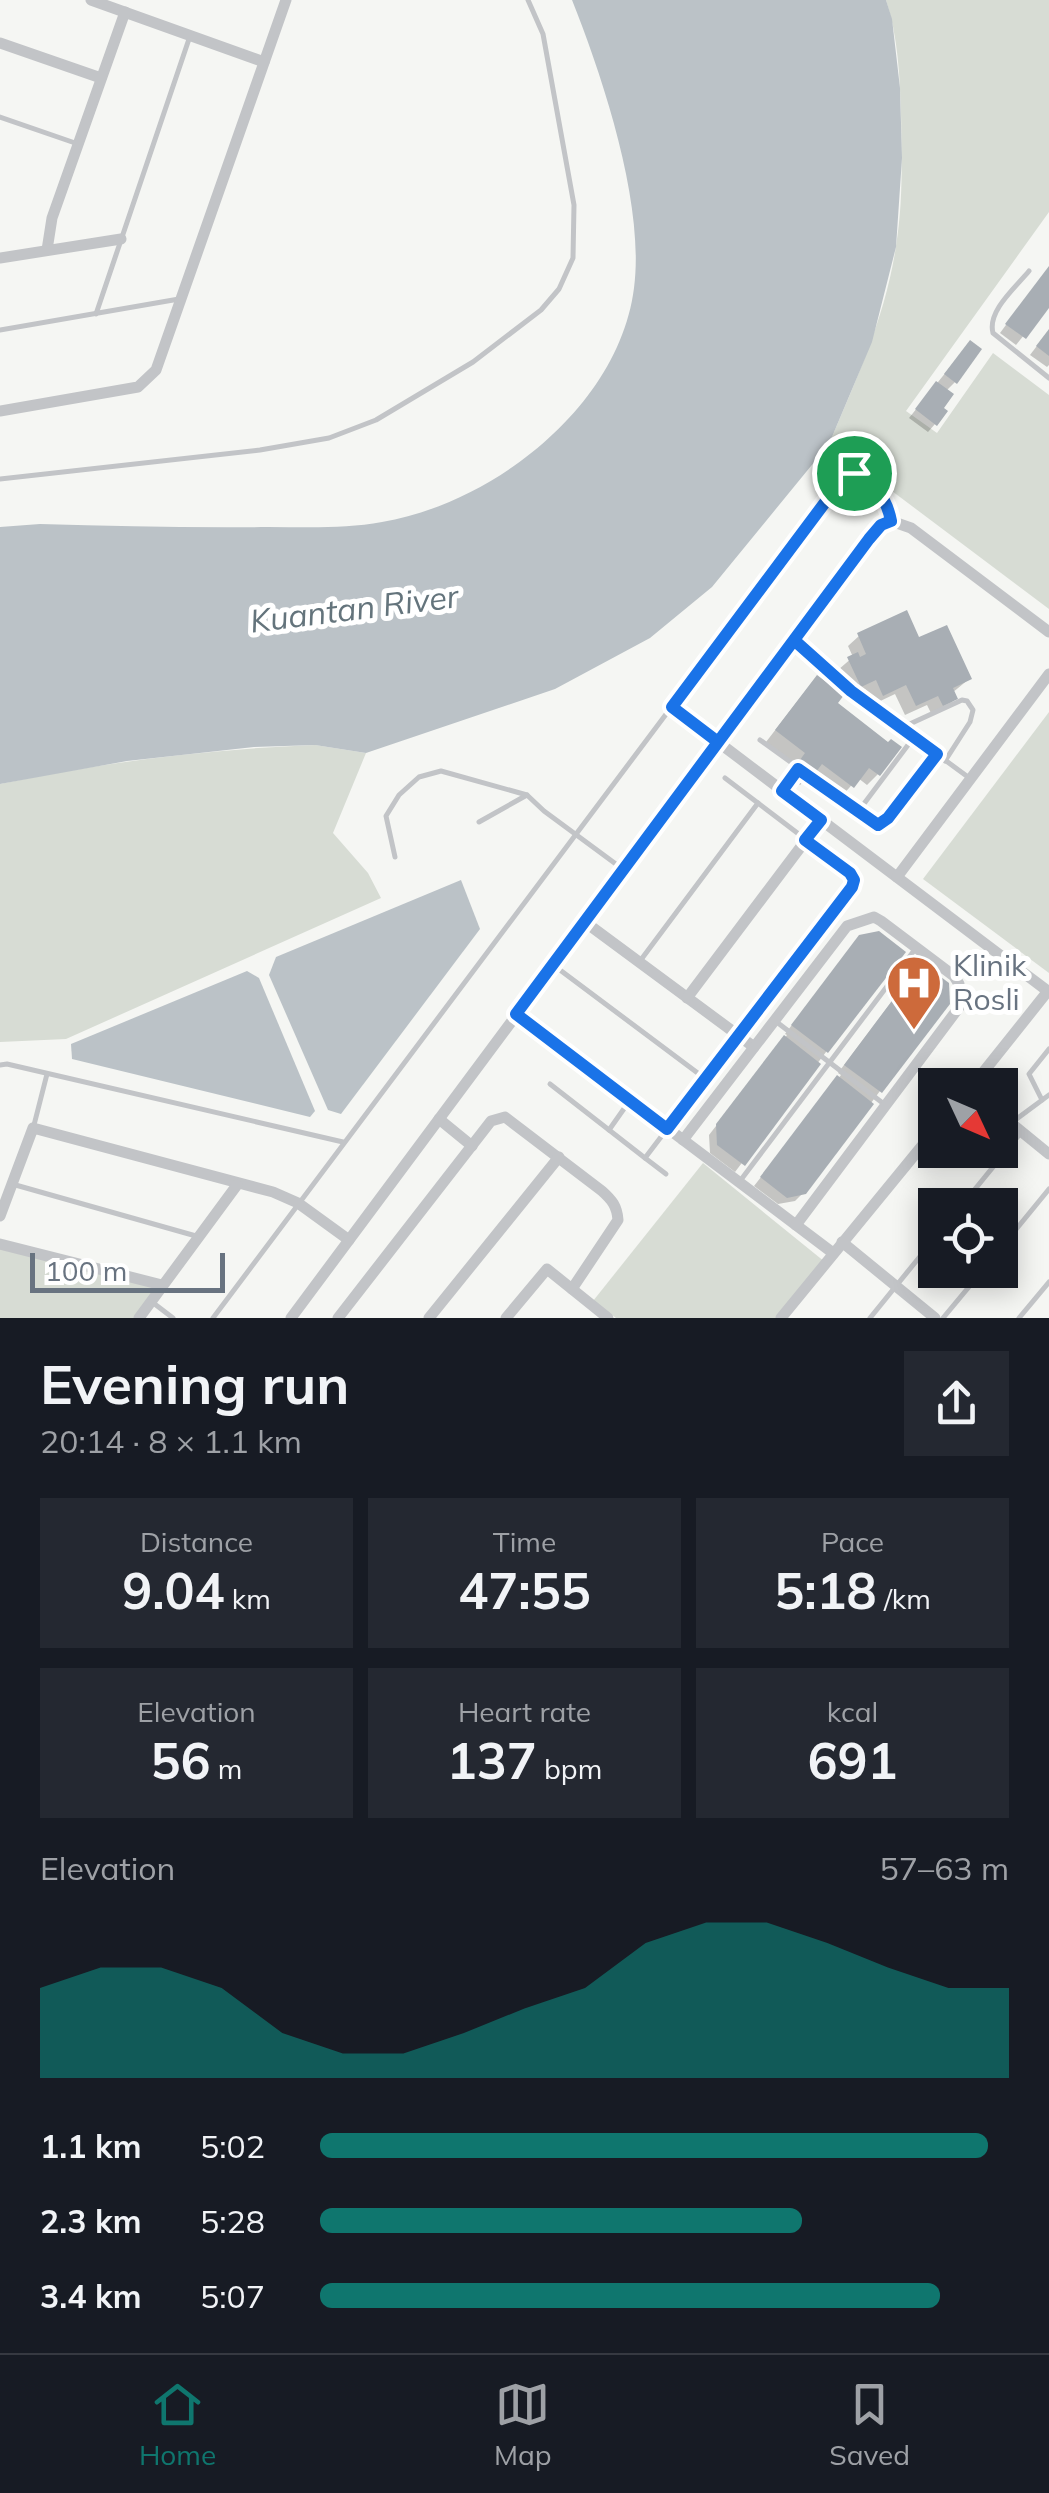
<!DOCTYPE html>
<html lang="en">
<head>
<meta charset="utf-8">
<style>
  body { margin:0; font-family:Mulish,sans-serif; background:#242831; color:#f1f3f6; height:100vh; display:flex; flex-direction:column; font-size:38px; white-space:nowrap }
  * { box-sizing:border-box; margin:0 }
  p { font-size:32px; color:#9ea1a6 }
  .icon { flex:none; width:55px; height:55px; fill:none; stroke:currentColor; stroke-width:2; stroke-linecap:round; stroke-linejoin:round }
  .map { position:relative; height:1318px; overflow:hidden }
  .sheet { display:flex; flex-direction:column; background:#171b24; flex:1 }
  .sheet>* { flex:none }
  .needle { width:65px; rotate:134deg }
  .buttons { position:absolute; left:918px; top:1068px; display:grid; gap:20px }
  .buttons a { display:grid; place-items:center; width:100px; height:100px; border-radius:0px; background:#171b24; box-shadow:0 5px 25px #0003; font-size:50px }
  .scale { position:absolute; left:30px; bottom:25px; width:195px; box-sizing:border-box; padding-left:10px; border:5px solid #687380; border-top:0; font-size:28px; line-height:35px; white-space:nowrap; color:#687380; -webkit-text-stroke:8px #fff; paint-order:stroke }
  .pin { position:absolute; display:grid; place-items:center; width:85px; height:85px; color:#fff; margin:-42px; border:5px solid #fff; border-radius:50%; box-shadow:0 2px 10px #0007 }
  .round { display:grid; place-items:center; flex:none; width:105px; height:105px; border-radius:0px; background:#242831 }
  .summary { display:flex; align-items:center; justify-content:space-between; height:170px; padding:0 40px }
  h1 { font-size:55px; font-weight:700; line-height:75px }
  .stats { display:grid; grid-template-columns:repeat(3,1fr); gap:15px; height:170px; padding:10px 40px }
  .stats div { display:grid; align-content:center; border-radius:0px; background:#242831; text-align:center }
  .stats b { font-size:50px; font-weight:700 }
  .stats small { font-size:28px; font-weight:400 }
  .stats p { font-size:28px }
  .chart { height:280px; padding:20px 40px }
  .chart p { display:flex; justify-content:space-between }
  .chart svg { width:100%; height:180px; margin-top:10px; fill:#0f766e; opacity:.7 }
  ul { padding:0 40px; list-style:none; font-size:32px }
  li { display:grid; grid-template-columns:160px 120px 1fr; align-items:center; height:75px }
  li i { height:25px; border-radius:12px; background:#0f766e }
  .tab-bar { display:flex; justify-content:space-around; align-items:center; height:140px; border-top:2px solid #363941; background:#171b24; font-size:28px; color:#9ea1a6 }
  .tab-bar a { display:grid; justify-items:center; gap:5px }
  .tab-bar .current { color:#0f766e }
  .map>svg:first-child { display:block }
</style>
</head>
<body>
<div class="map">
<svg width="1049" height="1318" viewBox="0 0 1049 1318">
  <rect width="100%" height="100%" fill="#f5f6f3"/>
  <g fill="#d7dcd4">
    <path d="M886,0H1049V212L906,411L937,433L993,353L1049,395V609L864,470L847,466L829,444C856,380 886,315 896,246C903,203 902,158 901,115C900,77 898,36 886,0Z"/>
    <path d="M1049,712V973L923,879Z"/>
    <path d="M315,745L366,753L333,833L368,873L381,898L66,1039L0,1042V784C104,762 209,749 315,745Z"/>
    <path d="M703,1163L825,1262L779,1318H616L593,1301Z"/>
    <path d="M0,1245L159,1288L135,1318H0Z"/>
  </g>
  <g fill="#bbc2c7">
    <path d="M572,0H886L892,19L900,88L902,158L896,247L872,342L829,444L712,587L650,638L555,689L366,753L315,745L254,747L127,761L0,784V527L40,524C116,526 192,528 268,527C306,527 345,529 382,522C494,503 619,406 634,288C645,204 603,78 572,0Z"/>
    <path d="M461,880L480,929L341,1114L328,1110L269,975L276,957Z"/>
    <path d="M247,971L259,978L315,1111L310,1117L72,1059L71,1044Z"/>
  </g>
  <g fill="#0003">
    <path d="M1049,267V304L1016,345L1000,333Z"/>
    <path d="M1049,330V365L1047,367L1030,355Z"/>
    <path d="M963,351L955,382L946,391L935,424L928,432L909,418Z"/>
    <path d="M859,636L918,641L969,679L952,693L955,699L944,710L932,715L927,705L905,715L895,694L872,705L865,689L850,696L838,670L853,657L848,646Z"/>
    <path d="M807,689L834,704L878,774L867,785L858,778L841,797L811,774L800,785L789,776L796,765L766,742Z"/>
    <path d="M852,946L826,1052L735,1172L710,1153L709,1135L787,1035L785,1034Z"/>
    <path d="M913,973L880,1091L804,1192L795,1201L778,1204L754,1186L841,1075L838,1073Z"/>
  </g>
  <g fill="#a8aeb4">
    <path d="M1049,266V308L1026,339L1005,324Z"/>
    <path d="M1049,329V356L1036,346Z"/>
    <path d="M970,340L982,349L957,384L944,374Z"/>
    <path d="M936,381L954,394L944,408L948,411L937,426L915,409Z"/>
    <path d="M907,610L919,637L947,625L972,679L953,688L958,699L943,706L938,696L916,706L906,685L883,696L876,680L861,687L847,657L858,652L860,657L866,654L857,633Z"/>
    <path d="M817,675L844,695L838,703L888,742L891,739L902,747L880,776L869,768L854,788L822,764L813,776L797,764L805,753L775,730Z"/>
    <path d="M879,931L906,952L828,1053L791,1025L859,935Z"/>
    <path d="M921,962L949,983L950,1004L882,1093L844,1065Z"/>
    <path d="M784,1035L821,1064L745,1166L717,1145L716,1124Z"/>
    <path d="M837,1075L874,1104L806,1194L787,1198L760,1177Z"/>
  </g>
  <g fill="none" stroke-linecap="round" stroke-linejoin="round">
    <g stroke="#c2c4c7" stroke-width="5">
      <path d="M0,117L78,144"/>
      <path d="M1029,271C1016,287 987,311 993,333L1049,378"/>
      <path d="M96,314L189,39"/>
      <path d="M0,330L179,299"/>
      <path d="M0,479L260,450L329,438L376,420L473,362L541,310L559,289L573,258L574,205L543,34L528,0"/>
      <path d="M796,642L851,691L968,777"/>
      <path d="M673,707L716,740"/>
      <path d="M901,728L962,700L967,701L973,710L970,722L945,761"/>
      <path d="M760,740L878,825L888,818L937,754"/>
      <path d="M725,778L850,873L852,884"/>
      <path d="M784,788L798,769"/>
      <path d="M857,813L914,737"/>
      <path d="M479,822L527,795"/>
      <path d="M395,857L386,816L399,795L419,777L441,771L527,795L544,811L624,870"/>
      <path d="M640,961L758,803"/>
      <path d="M556,967L703,1077"/>
      <path d="M774,1020L884,1104"/>
      <path d="M0,1065L7,1064L343,1142"/>
      <path d="M550,1084L645,1158L667,1129"/>
      <path d="M1042,1100L1029,1074L1049,1049"/>
      <path d="M1011,1123L1049,1095"/>
      <path d="M34,1125L47,1074"/>
      <path d="M609,1130L628,1103"/>
      <path d="M645,1158L666,1174"/>
      <path d="M740,1181L916,948"/>
      <path d="M12,1184L196,1236"/>
      <path d="M962,1205L1020,1134"/>
      <path d="M1000,1249L1049,1189"/>
      <path d="M152,1302L173,1318"/>
      <path d="M213,1318L847,473C871,476 886,497 891,520"/>
      <path d="M870,1318L935,1238"/>
      <path d="M943,1318L983,1270"/>
      <path d="M1019,1318L1049,1282"/>
    </g>
    <g stroke="#c2c4c7" stroke-width="11">
      <path d="M91,0L264,62"/>
      <path d="M0,43L101,78"/>
      <path d="M47,250L52,218L125,12"/>
      <path d="M0,258L121,239"/>
      <path d="M0,411L138,387L156,370L286,0"/>
      <path d="M718,742L1049,992"/>
      <path d="M897,877L1049,674"/>
      <path d="M585,922L754,1047"/>
      <path d="M687,998L821,820"/>
      <path d="M516,1014L833,1253"/>
      <path d="M973,1085L1048,991"/>
      <path d="M1000,1114L1049,1154"/>
      <path d="M439,1119L472,1146"/>
      <path d="M667,1129L851,887"/>
      <path d="M683,1140L847,926L874,917L881,921L954,976L959,984L960,1006L796,1225"/>
      <path d="M0,1216L33,1128L273,1192L298,1203L349,1240"/>
      <path d="M842,1242L935,1318"/>
      <path d="M0,1244L162,1285"/>
      <path d="M139,1318L237,1185"/>
      <path d="M291,1318L881,525L891,521L911,528L1049,632"/>
      <path d="M338,1318L491,1121L505,1117L602,1191C612,1200 617,1206 618,1220L572,1289"/>
      <path d="M429,1318L559,1157"/>
      <path d="M506,1318L547,1269L608,1318"/>
      <path d="M781,1318L935,1130"/>
    </g>
  </g>
  <g fill="none" stroke-linecap="round" stroke-linejoin="round">
    <g stroke="#fff" stroke-width="20">
      <path id="route" d="M854,473C875,487 886,495 891,521L881,525L869,539C751,697 634,856 516,1014L667,1129L852,887L854,880L850,873L805,840L821,820L782,791L798,769L878,825L888,818L937,754L851,691L794,640L718,742L672,707L847,473H854"/>
    </g>
    <use href="#route" stroke="#1a73e8" stroke-width="12"/>
  </g>
  <defs>
    <g id="hospital-pin" transform="scale(2.875)"><path d="M0 17L-7.5 6A9.5 9.5 0 1 1 7.5 6Z" fill="#cd6a3b" stroke="#fff"/><path d="M-5-5h3v3.5h4V-5h3V5h-3V1.5h-4V5h-3Z" fill="#fff"/></g>
  </defs>
  <g fill-rule="evenodd">
    <use href="#hospital-pin" x="914" y="983"/>
  </g>
  <g text-anchor="middle" stroke-width="10" stroke-linejoin="round" paint-order="stroke">
    <g font-size="30" fill="#687380" stroke="#fff" text-anchor="start">
      <text x="953" y="976">Klinik<tspan x="953" dy="34">Rosli</tspan></text>
    </g>
    <g font-size="32" font-style="italic" fill="#64747c" stroke="#fff">
      <text transform="translate(354 609) rotate(-7)" y="11">Kuantan River</text>
    </g>
  </g>
</svg>
<div class="buttons">
<a><svg class="needle" viewBox="-14 -14 28 28"><path d="M0-13l5 13h-10z" fill="#e53935"/><path d="M0 13l5-13h-10z" fill="#9ea1a6"/></svg></a>
<a><svg class="icon" aria-label="locate" viewBox="0 0 24 24"><circle cx="12" cy="12" r="6"/><path d="M12 2v4M12 18v4M2 12h4M18 12h4"/></svg></a>
</div>
<div class="scale">100 m</div>
<div class="pin" style="left:854px;top:473px;background:#1e9e55"><svg class="icon" aria-label="arrive" viewBox="0 0 24 24"><path d="M6 21V4h12l-3 4 3 4H6"/></svg></div>
</div>
<section class="sheet">
<div class="summary"><div><h1>Evening run</h1><p>20:14 · 8 × 1.1 km</p></div><a class="round"><svg class="icon" aria-label="share" viewBox="0 0 24 24"><path d="M12 15V3M7 8l5-5 5 5M5 13v7h14v-7"/></svg></a></div>
<div class="stats">
<div><p>Distance</p><b>9.04<small> km</small></b></div>
<div><p>Time</p><b>47:55</b></div>
<div><p>Pace</p><b>5:18<small> /km</small></b></div>
</div>
<div class="stats">
<div><p>Elevation</p><b>56<small> m</small></b></div>
<div><p>Heart rate</p><b>137<small> bpm</small></b></div>
<div><p>kcal</p><b>691</b></div>
</div>
<div class="chart"><p><span>Elevation</span>57–63 m</p>
<svg viewBox="0 0 160 44" preserveAspectRatio="none"><path d="M0 44V22L10 17L20 17L30 22L40 33L50 38L60 38L70 33L80 27L90 22L100 11L110 6L120 6L130 11L140 17L150 22L160 22V44z"/></svg>
</div>
<ul>
<li><b>1.1 km</b>5:02<i style="width:97%"></i></li>
<li><b>2.3 km</b>5:28<i style="width:70%"></i></li>
<li><b>3.4 km</b>5:07<i style="width:90%"></i></li>
</ul>
</section>
<nav class="tab-bar">
<a class="current"><svg class="icon" aria-label="home" viewBox="0 0 24 24"><path d="M3 11l9-7 9 7M6 9v11h12V9"/></svg>Home</a>
<a><svg class="icon" aria-label="map" viewBox="0 0 24 24"><path d="M3 6l6-2 6 2 6-2v14l-6 2-6-2-6 2zM9 4v14M15 6v14"/></svg>Map</a>
<a><svg class="icon" aria-label="saved" viewBox="0 0 24 24"><path d="M7 4h10v16l-5-4-5 4z"/></svg>Saved</a>
</nav>
</body>
</html>
